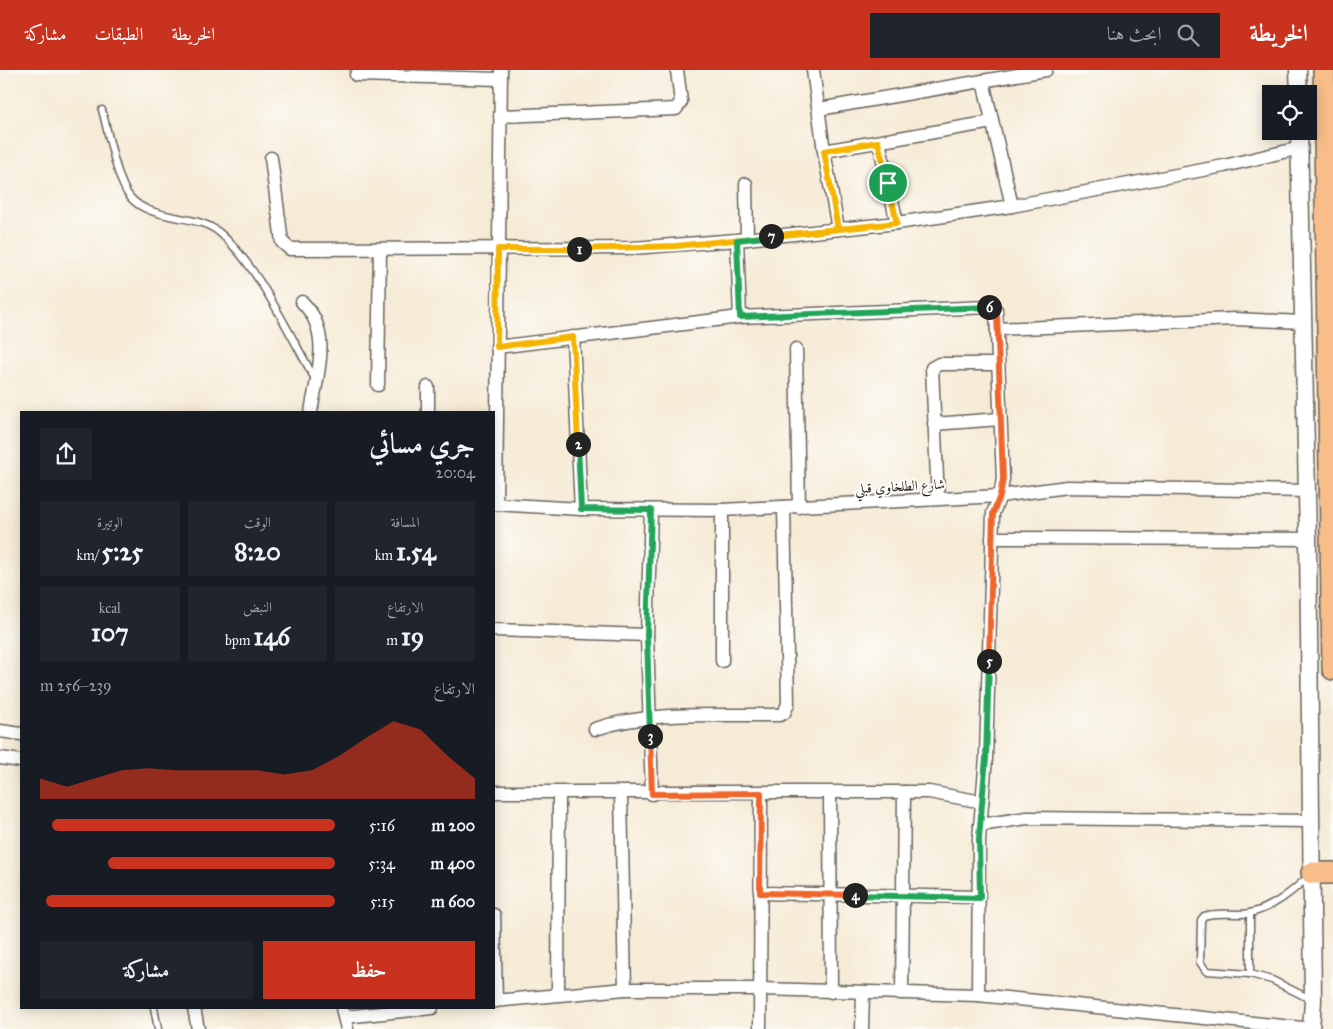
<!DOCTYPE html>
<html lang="ar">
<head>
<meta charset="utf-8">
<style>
  body { margin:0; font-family:"IM FELL Great Primer",Amiri,serif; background:#20242c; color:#f1f3f6; direction:rtl; height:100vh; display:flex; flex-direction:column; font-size:19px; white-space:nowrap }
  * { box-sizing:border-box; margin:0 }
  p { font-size:16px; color:#9ea1a6 }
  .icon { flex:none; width:28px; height:28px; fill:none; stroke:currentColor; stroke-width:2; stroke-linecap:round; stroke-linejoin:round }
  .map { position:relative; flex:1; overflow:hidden; direction:ltr }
  .panel { position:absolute; left:20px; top:341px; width:475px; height:598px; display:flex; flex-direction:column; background:#171b24; border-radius:0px; box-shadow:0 2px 12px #0003; direction:rtl }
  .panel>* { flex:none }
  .buttons { position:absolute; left:1262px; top:15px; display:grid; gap:10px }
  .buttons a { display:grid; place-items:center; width:55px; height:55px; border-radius:0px; background:#171b24; box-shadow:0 2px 12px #0003; font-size:25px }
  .pin { position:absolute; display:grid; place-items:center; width:42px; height:42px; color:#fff; margin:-21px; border:2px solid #fff; border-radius:50%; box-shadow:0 1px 5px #0007 }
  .km { position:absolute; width:25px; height:25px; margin:-12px; border-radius:50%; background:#222; color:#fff; font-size:14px; line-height:25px; text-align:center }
  .round { display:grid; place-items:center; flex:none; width:52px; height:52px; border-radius:0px; background:#20242c }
  .overview { display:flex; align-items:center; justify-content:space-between; height:85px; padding:0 20px }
  h1 { font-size:28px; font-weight:700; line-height:38px }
  .stats { display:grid; grid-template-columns:repeat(3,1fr); gap:8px; height:85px; padding:5px 20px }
  .stats div { display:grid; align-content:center; border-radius:0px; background:#20242c; text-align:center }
  .stats b { font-size:25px; font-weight:700 }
  .stats small { font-size:14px; font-weight:400 }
  .stats p { font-size:14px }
  .chart { height:140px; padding:10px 20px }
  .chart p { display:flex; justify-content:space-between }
  .chart svg { width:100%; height:90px; margin-top:5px; fill:#c8321e; opacity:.7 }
  .primary-button { display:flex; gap:10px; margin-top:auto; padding:10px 20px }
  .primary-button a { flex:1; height:58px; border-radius:0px; background:#c8321e; color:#fff; font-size:20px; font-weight:700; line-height:58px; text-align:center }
  .primary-button a+a { background:#20242c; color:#f1f3f6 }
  ul { padding:0 20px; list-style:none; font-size:16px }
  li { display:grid; grid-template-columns:80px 60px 1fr; align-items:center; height:38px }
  li i { height:12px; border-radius:6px; background:#c8321e }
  header { display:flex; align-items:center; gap:30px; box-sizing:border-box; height:70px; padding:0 25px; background:#c8321e; color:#fff }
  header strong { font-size:24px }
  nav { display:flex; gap:28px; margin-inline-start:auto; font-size:18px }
  .search { width:350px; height:45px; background:#20242c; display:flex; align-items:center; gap:12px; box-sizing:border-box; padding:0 18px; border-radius:0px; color:#9ea1a6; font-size:19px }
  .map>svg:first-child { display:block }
</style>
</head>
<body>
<header>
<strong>الخريطة</strong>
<div class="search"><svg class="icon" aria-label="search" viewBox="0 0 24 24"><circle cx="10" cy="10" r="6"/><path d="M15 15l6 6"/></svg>ابحث هنا</div>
<nav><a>الخريطة</a><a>الطبقات</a><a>مشاركة</a></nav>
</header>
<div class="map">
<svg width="1333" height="959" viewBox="0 0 1333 959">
  <rect width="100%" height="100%" fill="#fdfcf7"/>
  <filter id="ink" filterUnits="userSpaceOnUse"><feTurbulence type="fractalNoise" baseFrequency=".02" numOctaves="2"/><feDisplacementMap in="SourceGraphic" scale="10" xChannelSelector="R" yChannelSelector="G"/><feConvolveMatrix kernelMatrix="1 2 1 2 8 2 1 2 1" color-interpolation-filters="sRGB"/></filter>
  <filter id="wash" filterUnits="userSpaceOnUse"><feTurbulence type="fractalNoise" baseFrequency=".0096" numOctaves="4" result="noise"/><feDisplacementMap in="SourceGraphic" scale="20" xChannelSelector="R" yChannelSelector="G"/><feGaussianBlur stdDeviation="1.12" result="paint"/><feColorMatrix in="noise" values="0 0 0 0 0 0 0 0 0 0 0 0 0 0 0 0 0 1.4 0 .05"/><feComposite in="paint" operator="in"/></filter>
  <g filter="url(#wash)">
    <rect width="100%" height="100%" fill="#f6ebd7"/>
  </g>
  <g filter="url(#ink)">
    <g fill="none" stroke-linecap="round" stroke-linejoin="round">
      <g stroke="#68645d" stroke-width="9">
        <g id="service">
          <path d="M102,40C108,61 117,112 130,127C140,139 156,143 170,146C188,150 206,151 220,163C259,197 289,264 315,309"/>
          <path d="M1309,806C1293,821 1273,838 1250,843C1235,846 1218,841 1204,846L1201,850L1200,892L1206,901L1250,904L1272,910L1310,929"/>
          <path d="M1250,904V843"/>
          <path d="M154,938L158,959"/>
        </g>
      </g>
      <g stroke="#68645d" stroke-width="15">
        <g id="minor">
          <path d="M813,0L824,81L838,159"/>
          <path d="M356,5L500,9"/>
          <path d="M983,11L1012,136"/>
          <path d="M819,39L1046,0"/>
          <path d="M500,46L676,39L681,32L677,0"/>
          <path d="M879,72L897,153"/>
          <path d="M824,81L992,52"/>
          <path d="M271,88L282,172L290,179L633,178L737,170L897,153L1012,136L1224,96L1300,78"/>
          <path d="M746,114L747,169"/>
          <path d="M737,170L740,247"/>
          <path d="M302,232C333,262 317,304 311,342"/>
          <path d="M997,259L1235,249L1303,252"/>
          <path d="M573,267L581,439"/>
          <path d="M497,277L740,247L990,237L996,240L1003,409L1000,426L993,443L986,688L979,769L978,925"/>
          <path d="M796,279L799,437"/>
          <path d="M378,315L380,179"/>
          <path d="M428,317V342"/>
          <path d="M934,354L1000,349"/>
          <path d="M938,429L932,298L939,294H997"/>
          <path d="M494,434L581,439L722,440L1000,426L1067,417L1307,421"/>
          <path d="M496,434L501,0"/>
          <path d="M651,440L647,565L652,724"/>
          <path d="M722,440V591"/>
          <path d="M992,468L1308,469"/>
          <path d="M494,560L647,565"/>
          <path d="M595,659C653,640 719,646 780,645L784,643L788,634L784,437"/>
          <path d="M0,661L21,664"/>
          <path d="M0,688L21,691"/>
          <path d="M494,722H929L982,732"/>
          <path d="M830,723L831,922"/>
          <path d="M621,724L625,919"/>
          <path d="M980,755L1027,748L1311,751"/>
          <path d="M760,823L979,827"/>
          <path d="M494,845L496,931"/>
          <path d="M902,923L904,722"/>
          <path d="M558,924L559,724"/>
          <path d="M494,931L625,919H760L978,925L1312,959"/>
          <path d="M194,938L198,959"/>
          <path d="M342,938L347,959"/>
          <path d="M344,947L432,938"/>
          <path d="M760,959L761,723"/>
          <path d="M862,959L863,923"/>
        </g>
      </g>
      <g stroke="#68645d" stroke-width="19">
        <g id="tertiary">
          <path d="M1298,0L1299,24"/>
          <path d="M1299,61L1308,469L1313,931L1311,959"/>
        </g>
      </g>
      <g stroke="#68645d" stroke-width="24">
        <g id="trunk">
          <path d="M1324,0L1333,599"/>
          <path d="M1312,803H1333"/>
        </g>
      </g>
      <use href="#service" stroke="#fff" stroke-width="6"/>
      <use href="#minor" stroke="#fff" stroke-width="12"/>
      <use href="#tertiary" stroke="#fff" stroke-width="16"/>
      <use href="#trunk" stroke="#f8bd89" stroke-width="21"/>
    </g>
  </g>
  <g fill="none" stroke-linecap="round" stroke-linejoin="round" filter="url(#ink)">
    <g stroke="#fff" stroke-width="10">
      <path id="split-1" d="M579,179L676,176L897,153L888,113"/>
    </g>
    <g stroke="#fff" stroke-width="10">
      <path id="split-2" d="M578,374L573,267L497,277L498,179H579"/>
    </g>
    <g stroke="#fff" stroke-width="10">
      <path id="split-3" d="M578,374L581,439L651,440L647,565L650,666"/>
    </g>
    <g stroke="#fff" stroke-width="10">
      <path id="split-4" d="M650,666L652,724L761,723L760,823L855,825"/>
    </g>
    <g stroke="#fff" stroke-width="10">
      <path id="split-5" d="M855,825L980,828L979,768L986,688L989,591"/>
    </g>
    <g stroke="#fff" stroke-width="10">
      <path id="split-6" d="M989,591L993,443L1000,426L1003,409L997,243L989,237"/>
    </g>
    <g stroke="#fff" stroke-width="10">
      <path id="split-7" d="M771,166L737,170L740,247L989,237"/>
    </g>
    <g stroke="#fff" stroke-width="10">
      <path id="split-8" d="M771,166L838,159L824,81L878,72L888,113"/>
    </g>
    <use href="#split-1" stroke="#f5b400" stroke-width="6"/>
    <use href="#split-2" stroke="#f5b400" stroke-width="6"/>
    <use href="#split-3" stroke="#22a559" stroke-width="6"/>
    <use href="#split-4" stroke="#f0652b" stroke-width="6"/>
    <use href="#split-5" stroke="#22a559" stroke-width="6"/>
    <use href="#split-6" stroke="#f0652b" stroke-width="6"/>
    <use href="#split-7" stroke="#22a559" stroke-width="6"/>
    <use href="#split-8" stroke="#f5b400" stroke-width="6"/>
  </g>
  <g text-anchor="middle" stroke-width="4" stroke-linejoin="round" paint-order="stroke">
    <g font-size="14" fill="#1c1c1c" stroke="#fdfcf7">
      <text transform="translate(900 416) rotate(-3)" y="5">شارع الطلخاوي قبلي</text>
    </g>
  </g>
</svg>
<div class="buttons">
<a><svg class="icon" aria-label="locate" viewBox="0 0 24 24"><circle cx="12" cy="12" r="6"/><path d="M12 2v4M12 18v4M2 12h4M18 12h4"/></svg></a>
</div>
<div class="pin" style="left:888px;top:113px;background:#1e9e55"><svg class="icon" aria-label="arrive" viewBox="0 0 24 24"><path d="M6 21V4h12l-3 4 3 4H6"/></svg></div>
<b class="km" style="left:579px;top:179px">1</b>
<b class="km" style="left:578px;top:374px">2</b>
<b class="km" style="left:650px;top:666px">3</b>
<b class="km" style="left:855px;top:825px">4</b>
<b class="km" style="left:989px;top:591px">5</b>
<b class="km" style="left:989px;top:237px">6</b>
<b class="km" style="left:771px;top:166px">7</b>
<section class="panel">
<div class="overview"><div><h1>جري مسائي</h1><p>20:04</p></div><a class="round"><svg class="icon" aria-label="share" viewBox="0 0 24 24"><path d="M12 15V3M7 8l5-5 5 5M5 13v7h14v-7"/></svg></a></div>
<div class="stats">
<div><p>المسافة</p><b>1.54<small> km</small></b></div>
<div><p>الوقت</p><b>8:20</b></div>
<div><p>الوتيرة</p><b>5:25<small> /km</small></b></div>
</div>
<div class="stats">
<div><p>الارتفاع</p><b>19<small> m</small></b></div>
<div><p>النبض</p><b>146<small> bpm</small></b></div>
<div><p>kcal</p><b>107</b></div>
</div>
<div class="chart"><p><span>الارتفاع</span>239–256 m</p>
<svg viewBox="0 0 160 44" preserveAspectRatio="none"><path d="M0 44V34L10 38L20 34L30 30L40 29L50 30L60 30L70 30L80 30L90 32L100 30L110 23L120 14L130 6L140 10L150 23L160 34V44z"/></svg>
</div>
<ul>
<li><b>200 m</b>5:16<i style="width:96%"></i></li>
<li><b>400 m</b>5:34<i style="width:77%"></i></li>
<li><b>600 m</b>5:15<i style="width:98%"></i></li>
</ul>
<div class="primary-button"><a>حفظ</a><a>مشاركة</a></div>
</section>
</div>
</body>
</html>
